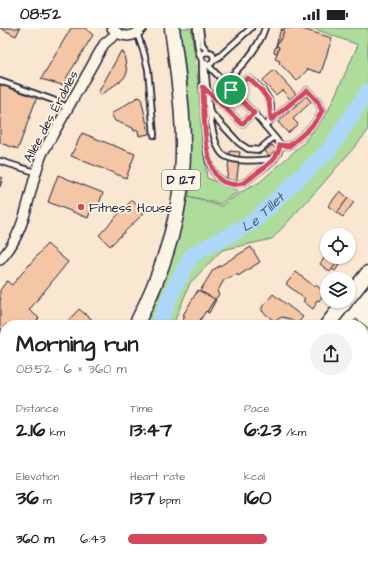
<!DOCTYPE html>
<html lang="en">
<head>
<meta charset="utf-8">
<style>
  body { margin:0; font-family:"Architects Daughter",sans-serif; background:#f2f2f2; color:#202124; height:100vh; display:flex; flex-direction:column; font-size:15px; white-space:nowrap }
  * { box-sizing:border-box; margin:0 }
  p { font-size:13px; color:#757577 }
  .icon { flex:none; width:22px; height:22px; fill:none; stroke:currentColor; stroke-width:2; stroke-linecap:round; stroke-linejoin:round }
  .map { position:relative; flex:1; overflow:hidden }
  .drawer { position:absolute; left:0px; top:292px; width:368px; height:242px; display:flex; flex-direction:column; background:#fff; border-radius:16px 16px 0 0; box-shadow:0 1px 3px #0004 }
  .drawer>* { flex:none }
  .fabs { position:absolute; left:320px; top:200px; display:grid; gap:8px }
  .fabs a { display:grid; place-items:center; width:36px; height:36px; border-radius:50%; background:#fff; box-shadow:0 1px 3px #0004; font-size:20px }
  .pin { position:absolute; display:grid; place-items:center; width:34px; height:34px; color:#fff; margin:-17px; border:2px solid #fff; border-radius:50%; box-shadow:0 1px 4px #0007 }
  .round { display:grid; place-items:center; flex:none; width:42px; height:42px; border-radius:21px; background:#f2f2f2 }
  .head { display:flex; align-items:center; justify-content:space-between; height:68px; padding:0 16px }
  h1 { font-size:22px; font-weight:700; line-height:30px }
  .metrics { display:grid; grid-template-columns:repeat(3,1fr); gap:6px; height:68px; padding:4px 16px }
  .metrics div { display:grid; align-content:center }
  .metrics b { font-size:20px; font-weight:700 }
  .metrics small { font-size:11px; font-weight:400 }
  .metrics p { font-size:11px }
  ul { padding:0 16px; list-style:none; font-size:13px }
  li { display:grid; grid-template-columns:64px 48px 1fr; align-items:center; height:30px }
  li i { height:10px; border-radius:5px; background:#d1495b }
  .status { display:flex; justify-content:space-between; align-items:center; height:28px; padding:0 20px; background:#fff; direction:ltr }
  .status svg { height:11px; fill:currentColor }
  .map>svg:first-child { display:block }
</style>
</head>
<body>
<div class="status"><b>08:52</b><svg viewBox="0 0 49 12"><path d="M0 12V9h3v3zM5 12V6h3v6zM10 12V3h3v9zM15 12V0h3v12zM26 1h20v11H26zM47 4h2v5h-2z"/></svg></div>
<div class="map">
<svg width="368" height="534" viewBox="0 0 368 534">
  <rect width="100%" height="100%" fill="#fcf5e5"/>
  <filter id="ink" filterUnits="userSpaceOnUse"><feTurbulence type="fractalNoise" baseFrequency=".025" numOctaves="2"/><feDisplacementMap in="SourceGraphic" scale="8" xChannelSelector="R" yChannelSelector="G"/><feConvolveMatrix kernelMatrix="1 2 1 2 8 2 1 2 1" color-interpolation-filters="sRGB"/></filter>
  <g filter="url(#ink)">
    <g fill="#fae7d2" fill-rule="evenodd">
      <path d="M0,0H312L358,17L328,83L304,115L260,154L243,163L221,178L184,168L178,211L159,268L144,297H5V529H165L161,534H0Z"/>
      <path d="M368,103V256L336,297H173L190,255L222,222L272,211L320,159ZM327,207H349V229H327ZM327,251H349V273H327Z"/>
    </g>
    <g fill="#aedc9b" stroke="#687f6b">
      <path d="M180,0H191L199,61L202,109L207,150L239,163L220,176L189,168L190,125L187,53Z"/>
      <path d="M312,0H368V103L320,159L272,211L222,222L190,255L173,297H144L159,268L178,211L184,168L221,178L243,163L260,154L304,115L328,83L358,17Z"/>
    </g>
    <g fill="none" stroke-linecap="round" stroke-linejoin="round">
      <path stroke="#add7f8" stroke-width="16" id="s1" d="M158,297L174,260L192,227L253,194L330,121L368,63"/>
    </g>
    <g fill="#f5c6a5" stroke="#22223b">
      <path d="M0,0H20L16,8Z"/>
      <path d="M71,0H85L93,7L62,57L41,51Z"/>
      <path d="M284,0H299L332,10L321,45L308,41L297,53L279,35L280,33L275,31L279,19L276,18L277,16L282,9Z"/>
      <path d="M281,1L284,2L282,9L277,16L276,18L279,19L277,25L274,24Z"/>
      <path d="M121,23L124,25L127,45L123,51L101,67L98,65Z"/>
      <path d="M274,42L296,66L290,71L282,62L276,67L262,53Z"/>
      <path d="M0,56L37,69L18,121L0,115Z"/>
      <path d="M306,68L311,74L293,91L298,96L288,105L278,94Z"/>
      <path d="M138,69L141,70L149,106L139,108L138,102L134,103L133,100L115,93L111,86Z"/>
      <path d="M82,105L135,126L126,150L71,128Z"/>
      <path d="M272,117L276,121L269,128L265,123Z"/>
      <path d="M230,123L240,124L236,158L226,157Z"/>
      <path d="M58,147L103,165L98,178L93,175L88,190L48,174Z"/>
      <path d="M0,149L3,150L0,159Z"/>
      <path d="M340,163L348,170L337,185L328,178Z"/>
      <path d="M348,170L354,174L343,189L337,185Z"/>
      <path d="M132,172L144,185L110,218L99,207Z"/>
      <path d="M47,216L68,234L29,282L39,290L33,297H5V304L0,301V273L1,271L0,270V262L7,253L12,257Z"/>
      <path d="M251,219L260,234L238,248L237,246L224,252L217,264L219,266L215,272L200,263L213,242Z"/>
      <path d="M327,226V229H337L340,231L330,244L320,236Z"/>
      <path d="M337,229H341L343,231L335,243L332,241L340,231Z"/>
      <path d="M296,244L315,259L316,257L324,264L321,268L322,269L319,273L317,272L315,275L316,276L313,281L303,273L305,271L286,256Z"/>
      <path d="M198,262L215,271L207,284L206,283L197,297H180L185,288L183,287Z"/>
      <path d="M273,266L303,289L297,296L290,291L282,289L274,293L262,283V279Z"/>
      <path d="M215,271L216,272L209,285L207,284L210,279Z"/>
      <path d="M79,281L95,294L92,297H72L68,293Z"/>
      <path d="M356,291L359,293L356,297H352Z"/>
      <path d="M359,293L368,300L363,307V297H356Z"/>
      <path d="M0,300L5,304V307L0,303Z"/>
      <path d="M368,423V441L363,437V429Z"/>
      <path d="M204,529H214L211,534H207L203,531Z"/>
      <path d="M303,529H331L329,534H303Z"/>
    </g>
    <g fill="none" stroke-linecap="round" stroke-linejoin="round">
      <g stroke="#22223b" stroke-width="8">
        <g id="service">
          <path d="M196,0C197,9 197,42 212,35L214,30L212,25L208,24L203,25L201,30"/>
          <path d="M200,0L202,16L208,24"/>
          <path d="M137,5L144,25L148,41L154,107"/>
          <path d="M214,32L219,29L251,0"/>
          <path d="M202,33C202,49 203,66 204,82C205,103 203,149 228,155C239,158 245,155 253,148C265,139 277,133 281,117L254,85L224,54C241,40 258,21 265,0"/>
          <path d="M205,36C207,54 209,120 225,128C238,135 259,132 274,131"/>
          <path d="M207,36L224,54"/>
          <path d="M0,53L53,72L68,80"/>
          <path d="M207,62L242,96L254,85"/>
          <path d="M231,62L248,50C257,56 269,67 271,78C271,83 271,87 271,92L265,98"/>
          <path d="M210,84L239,115L248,121L259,122L274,109"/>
          <path d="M271,92L307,62L318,74L322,83C315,98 301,108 289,118L281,117"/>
          <path d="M0,133L35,144"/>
          <path d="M0,443L5,430"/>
          <path d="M0,479L5,488"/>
          <path d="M29,529V534"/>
        </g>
      </g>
      <g stroke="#22223b" stroke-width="12">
        <g id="minor">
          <path d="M112,0C121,10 133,11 142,0"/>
          <path d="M0,232C28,203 28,162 42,126L104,16L117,5"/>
          <path d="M0,328L5,333"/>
          <path d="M0,346L5,340"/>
          <path d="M363,473L368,467"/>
          <path d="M0,511L5,517"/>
          <path d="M16,529L21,534"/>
          <path d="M262,534L265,529"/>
        </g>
      </g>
      <g stroke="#22223b" stroke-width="17">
        <g id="primary">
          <path d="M349,269L368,245"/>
          <path d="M136,297C160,250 178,199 182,146C186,98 178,47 172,0"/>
          <path d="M327,297L346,273"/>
          <path d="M88,529L91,534"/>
          <path d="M99,529L105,534"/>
          <path d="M134,534L141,529"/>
          <path d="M151,534L155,529"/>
        </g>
      </g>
      <use href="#service" stroke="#fcf5e5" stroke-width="4.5"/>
      <use href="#minor" stroke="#fcf5e5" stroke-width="9"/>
      <use href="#primary" stroke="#fcf5e5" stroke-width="14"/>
    </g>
  </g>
  <g fill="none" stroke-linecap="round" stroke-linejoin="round" filter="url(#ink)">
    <g stroke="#fff" stroke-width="8">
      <path id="route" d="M248,50L261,62L269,73L271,92L307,62L318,74L322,83C315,98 301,108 289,118L280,117C277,133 264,139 253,148C246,154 240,158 231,156C228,155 224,155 222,153C203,143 204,79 203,59L242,96L254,85L231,62Z"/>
    </g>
    <use href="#route" stroke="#d1495b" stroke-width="5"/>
  </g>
  <circle fill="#d1495b" stroke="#fcf5e5" stroke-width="1.5" cx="81" cy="179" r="4"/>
  <g text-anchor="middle" stroke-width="3.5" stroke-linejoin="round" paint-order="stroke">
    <rect fill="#fcf5e5" stroke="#63616e" stroke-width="1" x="162" y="142" width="38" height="20" rx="3"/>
    <g font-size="12" font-weight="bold" fill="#22223b">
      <text x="181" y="156">D 127</text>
    </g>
    <g font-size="13" fill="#22223b" stroke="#fcf5e5">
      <text transform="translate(50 88) rotate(-62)" y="5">Allée des Érables</text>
    </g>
    <g font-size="13" fill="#22223b" stroke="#fcf5e5" text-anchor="start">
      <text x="89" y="184">Fitness House</text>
    </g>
    <g font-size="14" font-style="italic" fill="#4c5874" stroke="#fcf5e5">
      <text dy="5" stroke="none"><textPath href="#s1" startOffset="161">Le Tillet</textPath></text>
    </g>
  </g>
</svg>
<div class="fabs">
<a><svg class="icon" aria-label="locate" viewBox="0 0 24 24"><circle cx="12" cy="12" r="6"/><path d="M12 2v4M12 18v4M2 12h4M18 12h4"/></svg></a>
<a><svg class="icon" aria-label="layers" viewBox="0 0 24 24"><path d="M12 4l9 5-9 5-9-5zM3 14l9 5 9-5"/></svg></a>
</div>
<div class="pin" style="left:231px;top:62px;background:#1e9e55"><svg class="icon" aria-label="arrive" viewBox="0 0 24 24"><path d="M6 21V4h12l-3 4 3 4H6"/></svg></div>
<section class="drawer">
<div class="head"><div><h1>Morning run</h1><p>08:52 · 6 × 360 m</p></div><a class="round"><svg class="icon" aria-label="share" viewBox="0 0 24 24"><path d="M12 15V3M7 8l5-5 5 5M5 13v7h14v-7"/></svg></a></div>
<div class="metrics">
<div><p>Distance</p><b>2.16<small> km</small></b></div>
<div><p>Time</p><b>13:47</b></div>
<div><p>Pace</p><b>6:23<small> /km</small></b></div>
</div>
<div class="metrics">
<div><p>Elevation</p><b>36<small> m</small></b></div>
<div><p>Heart rate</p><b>137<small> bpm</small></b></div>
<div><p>kcal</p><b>160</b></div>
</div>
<ul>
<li><b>360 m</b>6:43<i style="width:62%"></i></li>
</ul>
</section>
</div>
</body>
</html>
